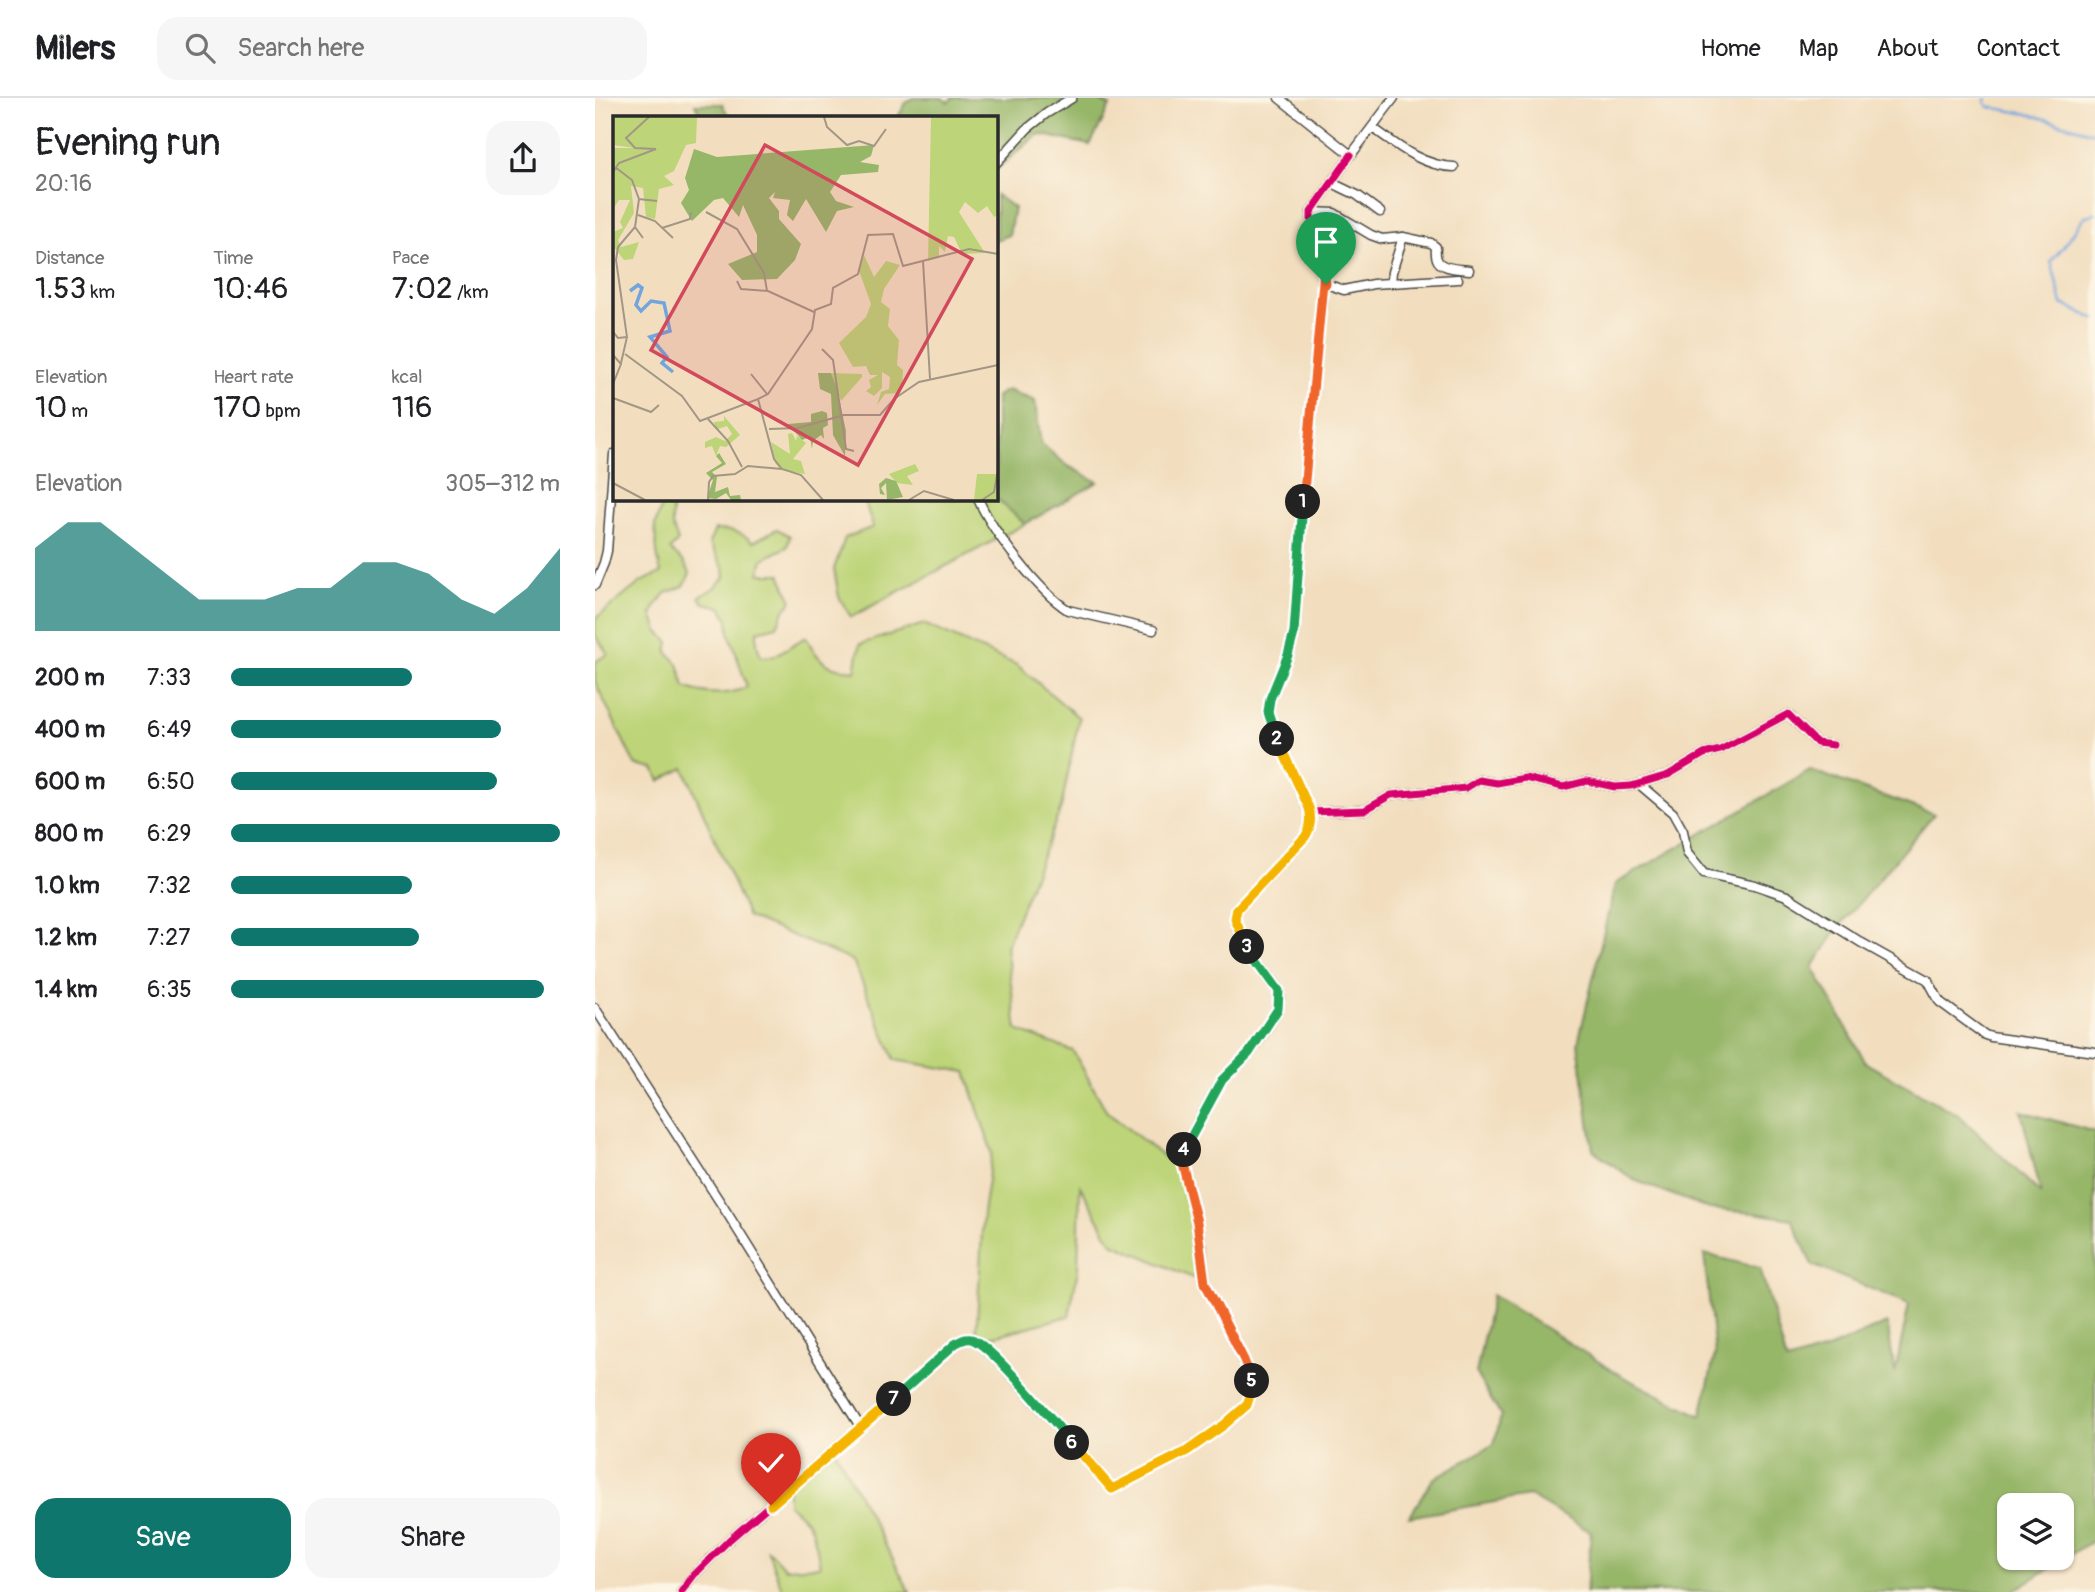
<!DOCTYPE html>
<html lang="en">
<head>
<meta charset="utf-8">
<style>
  body { margin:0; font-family:Pangolin,sans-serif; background:#f6f6f6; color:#202124; height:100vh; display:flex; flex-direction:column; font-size:26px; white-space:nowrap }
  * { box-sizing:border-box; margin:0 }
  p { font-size:23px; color:#757577 }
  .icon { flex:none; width:38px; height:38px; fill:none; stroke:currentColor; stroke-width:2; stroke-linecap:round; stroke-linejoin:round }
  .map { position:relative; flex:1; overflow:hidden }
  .panel { display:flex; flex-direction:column; background:#fff; width:595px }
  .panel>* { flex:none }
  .tools { position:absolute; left:1402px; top:1395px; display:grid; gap:14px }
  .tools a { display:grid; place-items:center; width:77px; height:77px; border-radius:14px; background:#fff; box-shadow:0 2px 5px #0004; font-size:35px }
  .pin { position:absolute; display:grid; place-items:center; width:60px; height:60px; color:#fff; margin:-72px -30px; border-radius:50% 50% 50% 0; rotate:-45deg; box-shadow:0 0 7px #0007 }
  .pin .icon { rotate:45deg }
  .km { position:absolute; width:35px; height:35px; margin:-18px; border-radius:50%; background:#222; color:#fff; font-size:19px; line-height:35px; text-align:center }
  .round { display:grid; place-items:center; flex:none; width:74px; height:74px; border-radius:21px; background:#f6f6f6 }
  .summary { display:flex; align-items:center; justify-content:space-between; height:119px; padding:0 35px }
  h1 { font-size:38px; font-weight:600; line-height:52px }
  .stats { display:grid; grid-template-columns:repeat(3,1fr); gap:10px; height:119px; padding:7px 35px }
  .stats div { display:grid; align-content:center }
  .stats b { font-size:30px; font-weight:600 }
  .stats small { font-size:19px; font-weight:400 }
  .stats p { font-size:19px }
  .chart { height:196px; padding:14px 35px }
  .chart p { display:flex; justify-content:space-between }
  .chart svg { width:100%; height:126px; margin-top:7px; fill:#0f766e; opacity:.7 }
  .action { display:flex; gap:14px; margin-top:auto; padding:14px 35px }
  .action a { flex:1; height:80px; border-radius:21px; background:#0f766e; color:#fff; font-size:28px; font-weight:600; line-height:80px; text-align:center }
  .action a+a { background:#f6f6f6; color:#202124 }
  ul { padding:0 35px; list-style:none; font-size:23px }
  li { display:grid; grid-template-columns:112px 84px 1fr; align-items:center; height:52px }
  li i { height:18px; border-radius:9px; background:#0f766e }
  header { display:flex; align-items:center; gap:42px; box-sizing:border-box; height:98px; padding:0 35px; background:#fff; border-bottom:2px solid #e0e0e0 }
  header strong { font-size:33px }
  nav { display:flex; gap:38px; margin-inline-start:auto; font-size:24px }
  .search { width:490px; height:63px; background:#f6f6f6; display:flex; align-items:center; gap:18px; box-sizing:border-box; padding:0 24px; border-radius:21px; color:#757577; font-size:26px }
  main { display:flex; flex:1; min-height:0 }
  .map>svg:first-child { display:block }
</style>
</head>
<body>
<header>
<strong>Milers</strong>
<div class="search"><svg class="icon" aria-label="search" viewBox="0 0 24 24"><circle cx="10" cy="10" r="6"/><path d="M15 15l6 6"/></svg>Search here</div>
<nav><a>Home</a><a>Map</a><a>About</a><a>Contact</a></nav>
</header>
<main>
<section class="panel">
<div class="summary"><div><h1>Evening run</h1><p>20:16</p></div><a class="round"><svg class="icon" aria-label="share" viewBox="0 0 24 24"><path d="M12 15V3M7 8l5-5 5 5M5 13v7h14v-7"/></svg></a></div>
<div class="stats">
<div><p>Distance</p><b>1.53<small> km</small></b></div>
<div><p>Time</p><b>10:46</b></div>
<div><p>Pace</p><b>7:02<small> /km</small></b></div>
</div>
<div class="stats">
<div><p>Elevation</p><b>10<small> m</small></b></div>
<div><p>Heart rate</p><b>170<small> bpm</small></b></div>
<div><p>kcal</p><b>116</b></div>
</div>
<div class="chart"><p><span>Elevation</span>305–312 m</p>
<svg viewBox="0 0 160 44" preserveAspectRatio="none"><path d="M0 44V15L10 6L20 6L30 15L40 24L50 33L60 33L70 33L80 29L90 29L100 20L110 20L120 24L130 33L140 38L150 29L160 15V44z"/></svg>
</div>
<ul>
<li><b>200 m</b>7:33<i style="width:55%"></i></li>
<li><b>400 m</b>6:49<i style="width:82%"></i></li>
<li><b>600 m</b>6:50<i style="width:81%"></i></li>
<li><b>800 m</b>6:29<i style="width:100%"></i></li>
<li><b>1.0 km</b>7:32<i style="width:55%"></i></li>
<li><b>1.2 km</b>7:27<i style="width:57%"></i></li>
<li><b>1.4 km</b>6:35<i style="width:95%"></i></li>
</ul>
<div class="action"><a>Save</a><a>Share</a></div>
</section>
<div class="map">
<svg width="1500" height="1494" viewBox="0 0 1500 1494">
  <rect width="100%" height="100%" fill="#fcf5e5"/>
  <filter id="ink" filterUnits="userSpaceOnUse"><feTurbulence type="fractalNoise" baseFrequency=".0143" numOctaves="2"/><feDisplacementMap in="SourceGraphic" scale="14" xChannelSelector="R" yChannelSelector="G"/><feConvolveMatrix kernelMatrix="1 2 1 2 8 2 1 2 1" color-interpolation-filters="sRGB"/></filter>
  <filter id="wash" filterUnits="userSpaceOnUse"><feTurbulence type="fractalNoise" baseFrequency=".00686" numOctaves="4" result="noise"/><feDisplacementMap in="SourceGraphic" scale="28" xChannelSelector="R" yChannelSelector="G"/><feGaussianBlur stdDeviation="1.57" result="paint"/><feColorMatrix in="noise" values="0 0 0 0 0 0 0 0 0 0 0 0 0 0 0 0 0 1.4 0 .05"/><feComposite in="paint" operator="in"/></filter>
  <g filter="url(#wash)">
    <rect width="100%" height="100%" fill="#f2debf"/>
    <g fill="#bdd478" stroke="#748052" stroke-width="2">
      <path d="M401,400L430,426L256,519L244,499L239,471L250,440L278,429L269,401Z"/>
      <path d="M69,401H77V427L83,443L75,452L88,463L95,475L89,488L71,495L60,509L57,517L63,533L74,544L72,554L83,566L90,589C109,597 133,598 152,589L134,534L133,521L126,509L109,505L104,499L118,491L130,479L129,471L114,445L120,432C136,432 146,433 158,444L182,431L195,438L192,449L168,461L164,476H185L197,503L190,510L182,528L162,533V547L166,559L179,558L211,539C226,566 229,569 260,573L265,546L329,526L422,567L484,620L466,710L411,849L422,932L478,953L512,1014L591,1077L610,1185L517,1145L485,1088L483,1171L474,1218L381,1243L388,1115L397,1055L371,974L300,962L258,863L153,819L89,670L65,683L59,671L40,667L0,584V564L13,556L0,537V521L46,484L66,475L62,455L60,427Z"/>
      <path d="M238,1348L315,1494H188L172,1451L190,1470L225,1468C219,1435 220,1427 193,1406V1385Z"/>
    </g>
    <g fill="#96b668" stroke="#60704a" stroke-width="2" fill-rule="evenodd">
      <path d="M318,0H347L353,4L357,0H500L515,8L495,47L448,37H442L401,72V19H303L311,5Z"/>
      <path d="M100,6H127L134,19H106Z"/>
      <path d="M401,97L419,110L414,137L401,142Z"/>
      <path d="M412,292L440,303L446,346L473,368L503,384L430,426L401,400V298Z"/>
      <path d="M1215,672L1339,716L1243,830L1218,869L1271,965L1365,1018L1446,1096L1426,1013L1500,1034V1441L1417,1494H991L996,1434L934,1398L814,1419L838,1381L899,1346L906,1318L881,1276L897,1197L1030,1280L1106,1318L1120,1256L1109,1156L1165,1170L1192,1264L1233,1251L1292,1225L1300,1275L1314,1206L1217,1167L1197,1121L1159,1115L1115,1111L1039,1082L998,1052L983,945L1020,786ZM1414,1407H1466V1460H1414Z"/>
    </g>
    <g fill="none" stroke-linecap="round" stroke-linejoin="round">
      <g stroke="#72a4dd" stroke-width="2.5">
        <path d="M1392,0L1390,4L1394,9L1433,16L1500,35"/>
        <path d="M1500,115L1489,119L1469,148L1456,163L1467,206L1500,221"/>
      </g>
    </g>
  </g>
  <g filter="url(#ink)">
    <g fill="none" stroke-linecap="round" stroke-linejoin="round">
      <g stroke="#494641" stroke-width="11">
        <g id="minor">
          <path d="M684,0L756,57L799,0"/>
          <path d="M778,30C803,48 827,68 859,69"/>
          <path d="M401,65L432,31L452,15L477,0"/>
          <path d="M737,85L762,97L785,114"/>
          <path d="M716,114L739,115L776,137L787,141L808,139L836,145L841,149C841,153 840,157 842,161C845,171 865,171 874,172"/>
          <path d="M730,179L731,186L749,192L778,186L863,181"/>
          <path d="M796,185L797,174L808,139"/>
          <path d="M383,401C398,434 443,493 473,512L558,532"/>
          <path d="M0,487L9,465L12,453L19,356"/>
          <path d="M1044,686L1078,715L1088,733L1092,755L1109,776L1160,787L1192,798L1267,845L1333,882L1345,904L1390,937L1396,939L1500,954"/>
          <path d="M715,714L770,712L796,697L871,690L884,682L902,685L930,680L968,689L992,683L1020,689L1036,688L1073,677L1109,656L1125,652L1193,616L1222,645L1238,647"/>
          <path d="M0,910L134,1118L266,1330"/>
          <path d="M86,1494L99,1477L134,1442L365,1243L373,1241L381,1243L407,1267L517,1391L592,1353L642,1317L654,1300L657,1290L655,1277L610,1185L602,1124L587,1060L589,1051C601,1029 611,1006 625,985C632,975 642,968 651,959C662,947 686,915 685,899C685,876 631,843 642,811L710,739L714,733L715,716L673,617L675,601L693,557L700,535L705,439L729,173L727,160L716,121V114L756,57"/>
        </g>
      </g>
      <use href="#minor" stroke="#fff" stroke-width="8"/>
      <g stroke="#fcf5e5" stroke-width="11">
        <g id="cycleway">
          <path d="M715,714L770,712L796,697L871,690L884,682L902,685L930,680L968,689L992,683L1020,689L1036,688L1073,677L1109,656L1125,652L1193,616L1222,645L1238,647"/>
          <path d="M86,1494L99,1477L134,1442L365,1243L373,1241L381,1243L407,1267L517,1391L592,1353L642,1317L654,1300L657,1290L655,1277L610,1185L602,1124L587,1060L589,1051C601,1029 611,1006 625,985C632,975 642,968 651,959C662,947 686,915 685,899C685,876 631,843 642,811L710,739L714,733L715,716L673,617L675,601L693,557L700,535L705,439L729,173L727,160L716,121V114L756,57"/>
        </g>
      </g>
      <use href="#cycleway" stroke="#d6006c" stroke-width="7"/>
    </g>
  </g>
  <g fill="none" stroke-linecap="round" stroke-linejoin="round" filter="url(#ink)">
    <g stroke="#fff" stroke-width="14">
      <path id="split-1" d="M708,404L729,173L731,186"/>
    </g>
    <g stroke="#fff" stroke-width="14">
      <path id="split-2" d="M682,641L673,614L675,601L693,557L699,535L708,404"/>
    </g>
    <g stroke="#fff" stroke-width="14">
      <path id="split-3" d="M652,849L640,821L642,811L710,739C716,730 717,721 714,710L682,641"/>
    </g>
    <g stroke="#fff" stroke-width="14">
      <path id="split-4" d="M589,1052L627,982L654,955L683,911L684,893L652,849"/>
    </g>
    <g stroke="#fff" stroke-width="14">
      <path id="split-5" d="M589,1052L587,1065L602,1124L610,1185L649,1262L657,1283"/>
    </g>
    <g stroke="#fff" stroke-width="14">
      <path id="split-6" d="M477,1345L517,1391L592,1353L629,1327L652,1307L656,1294L657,1283"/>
    </g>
    <g stroke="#fff" stroke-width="14">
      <path id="split-7" d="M299,1301L360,1246C365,1243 370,1240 376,1241C394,1245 462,1327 477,1345"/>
    </g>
    <g stroke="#fff" stroke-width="14">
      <path id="split-8" d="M176,1407L299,1301"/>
    </g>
    <use href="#split-1" stroke="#f0652b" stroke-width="9"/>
    <use href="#split-2" stroke="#22a559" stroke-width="9"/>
    <use href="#split-3" stroke="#f5b400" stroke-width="9"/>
    <use href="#split-4" stroke="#22a559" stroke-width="9"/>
    <use href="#split-5" stroke="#f0652b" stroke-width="9"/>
    <use href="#split-6" stroke="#f5b400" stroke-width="9"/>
    <use href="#split-7" stroke="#22a559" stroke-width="9"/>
    <use href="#split-8" stroke="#f5b400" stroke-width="9"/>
  </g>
  <g transform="translate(18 18)">
    <rect width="385" height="385" fill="#f2debf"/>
    <path d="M0,1H84L83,27L73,29L61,55L51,60L61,69L46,73L42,103L33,101L30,72L18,70L21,97L5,124L8,131L26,126L20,143L11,144L0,130V116L10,112L7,106L17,84H6L0,93V32H21L0,29ZM318,1H385V99L381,101L374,90L365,97L352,86L346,96L372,137L349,138L341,121L335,120L332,136L326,130V141L315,145ZM251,139L261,161L273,145L287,149L271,173L268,186L277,193L275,210L286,224L284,249L290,254L289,271L286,277L272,278L264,289L268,276L276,273L277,261L269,256V272L261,280L253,275L258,271L256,264L265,259H257L253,250L240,251L226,227L253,201L258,188L246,155ZM218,257L249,258V261L228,285ZM111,300L127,319L113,331L107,330L103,340L99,330L92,332V326L103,321L112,325L119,318L114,310L105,313L112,318L102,311L101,306L111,305ZM179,317L183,325L184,320L193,327L180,343L188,345L192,358L168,354L162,347L158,326L177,338L175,318ZM302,348L306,355L294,360L300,369L284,367L276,358ZM364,358H385V384H361Z" fill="#bdd478"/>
    <path d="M261,29L258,40L247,46L266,49L265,56L228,59L217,76L223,85L241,91L224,95L213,116L193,83L180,105L174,99L177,84L160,82L162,76L156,82L166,95V103L188,128L182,144L164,163L129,164L115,148L144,136V119L130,89L126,101L110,82L101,84L79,105L68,87L76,74L72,62L81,33L104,41ZM205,257H218L224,272L233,315L232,340L220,319L218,278L207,273ZM209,295L214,297L215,309L210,312L211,323L208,319L200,325L199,333L197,321L189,324L175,308L198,306V298ZM106,337L113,348L99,356L104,361L102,376L115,371L117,380L127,379L128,384H118L113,377L103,383L94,382L100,364L93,357L109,347L103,340ZM273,362L283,365L290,381L274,384L273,367L268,372L272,379L267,378L266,368Z" fill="#96b668"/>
    <path fill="none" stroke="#72a4dd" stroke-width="3.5" d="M17,175L25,169L29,172L23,189L28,195L38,185L51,187L57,215L37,221L54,241L49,247L60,256"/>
    <path fill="none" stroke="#a29684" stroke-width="2" d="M211,1L214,11L234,29L246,25L261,30L273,13M2,51L19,64L26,83L44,85M0,56L6,47L43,33L22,32L13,22L36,1M26,83L22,111L30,122M93,96L124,113L151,157L154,175M25,99L42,105L60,122M49,112L77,103L78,96M310,145L317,263M124,165L128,173L155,175L201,196M0,216L5,222L14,221L3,144L5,131L22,111M209,233L220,244L233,333L241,335M12,238L69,280L87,305L145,283L161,343L169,353L188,359L210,384M0,239L8,248L0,268M8,247L14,221M138,258L154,278M0,282L38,296L46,289M145,283L155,278L199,213L202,194L218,188L220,172L245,158L255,119L280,118L290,150L356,133L385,138M95,303L115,325L129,351M156,313L185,312L231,299H267L281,283L306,266L385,249M0,367L32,384M95,384L96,366L100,360L122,358L135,350L169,353M296,384L311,375L341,384M369,384L381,376L385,354"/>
    <path fill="#d1495b" fill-opacity="0.15" stroke="#d1495b" stroke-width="3.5" d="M152,29L359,143L245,349L38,234Z"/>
    <rect width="385" height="385" fill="none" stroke="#2b2b2b" stroke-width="3.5"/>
  </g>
</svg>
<div class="tools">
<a><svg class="icon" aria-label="layers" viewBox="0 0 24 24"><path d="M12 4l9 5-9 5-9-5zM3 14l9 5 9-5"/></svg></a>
</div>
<div class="pin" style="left:731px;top:186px;background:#1e9e55"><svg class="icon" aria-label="arrive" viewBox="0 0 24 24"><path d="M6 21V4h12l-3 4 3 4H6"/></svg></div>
<div class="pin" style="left:176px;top:1407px;background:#d93025"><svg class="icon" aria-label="check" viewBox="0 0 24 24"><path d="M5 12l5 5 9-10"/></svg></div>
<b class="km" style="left:708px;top:404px">1</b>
<b class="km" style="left:682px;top:641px">2</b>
<b class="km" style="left:652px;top:849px">3</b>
<b class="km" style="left:589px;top:1052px">4</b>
<b class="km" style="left:657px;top:1283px">5</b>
<b class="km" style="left:477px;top:1345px">6</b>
<b class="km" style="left:299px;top:1301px">7</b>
</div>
</main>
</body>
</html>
